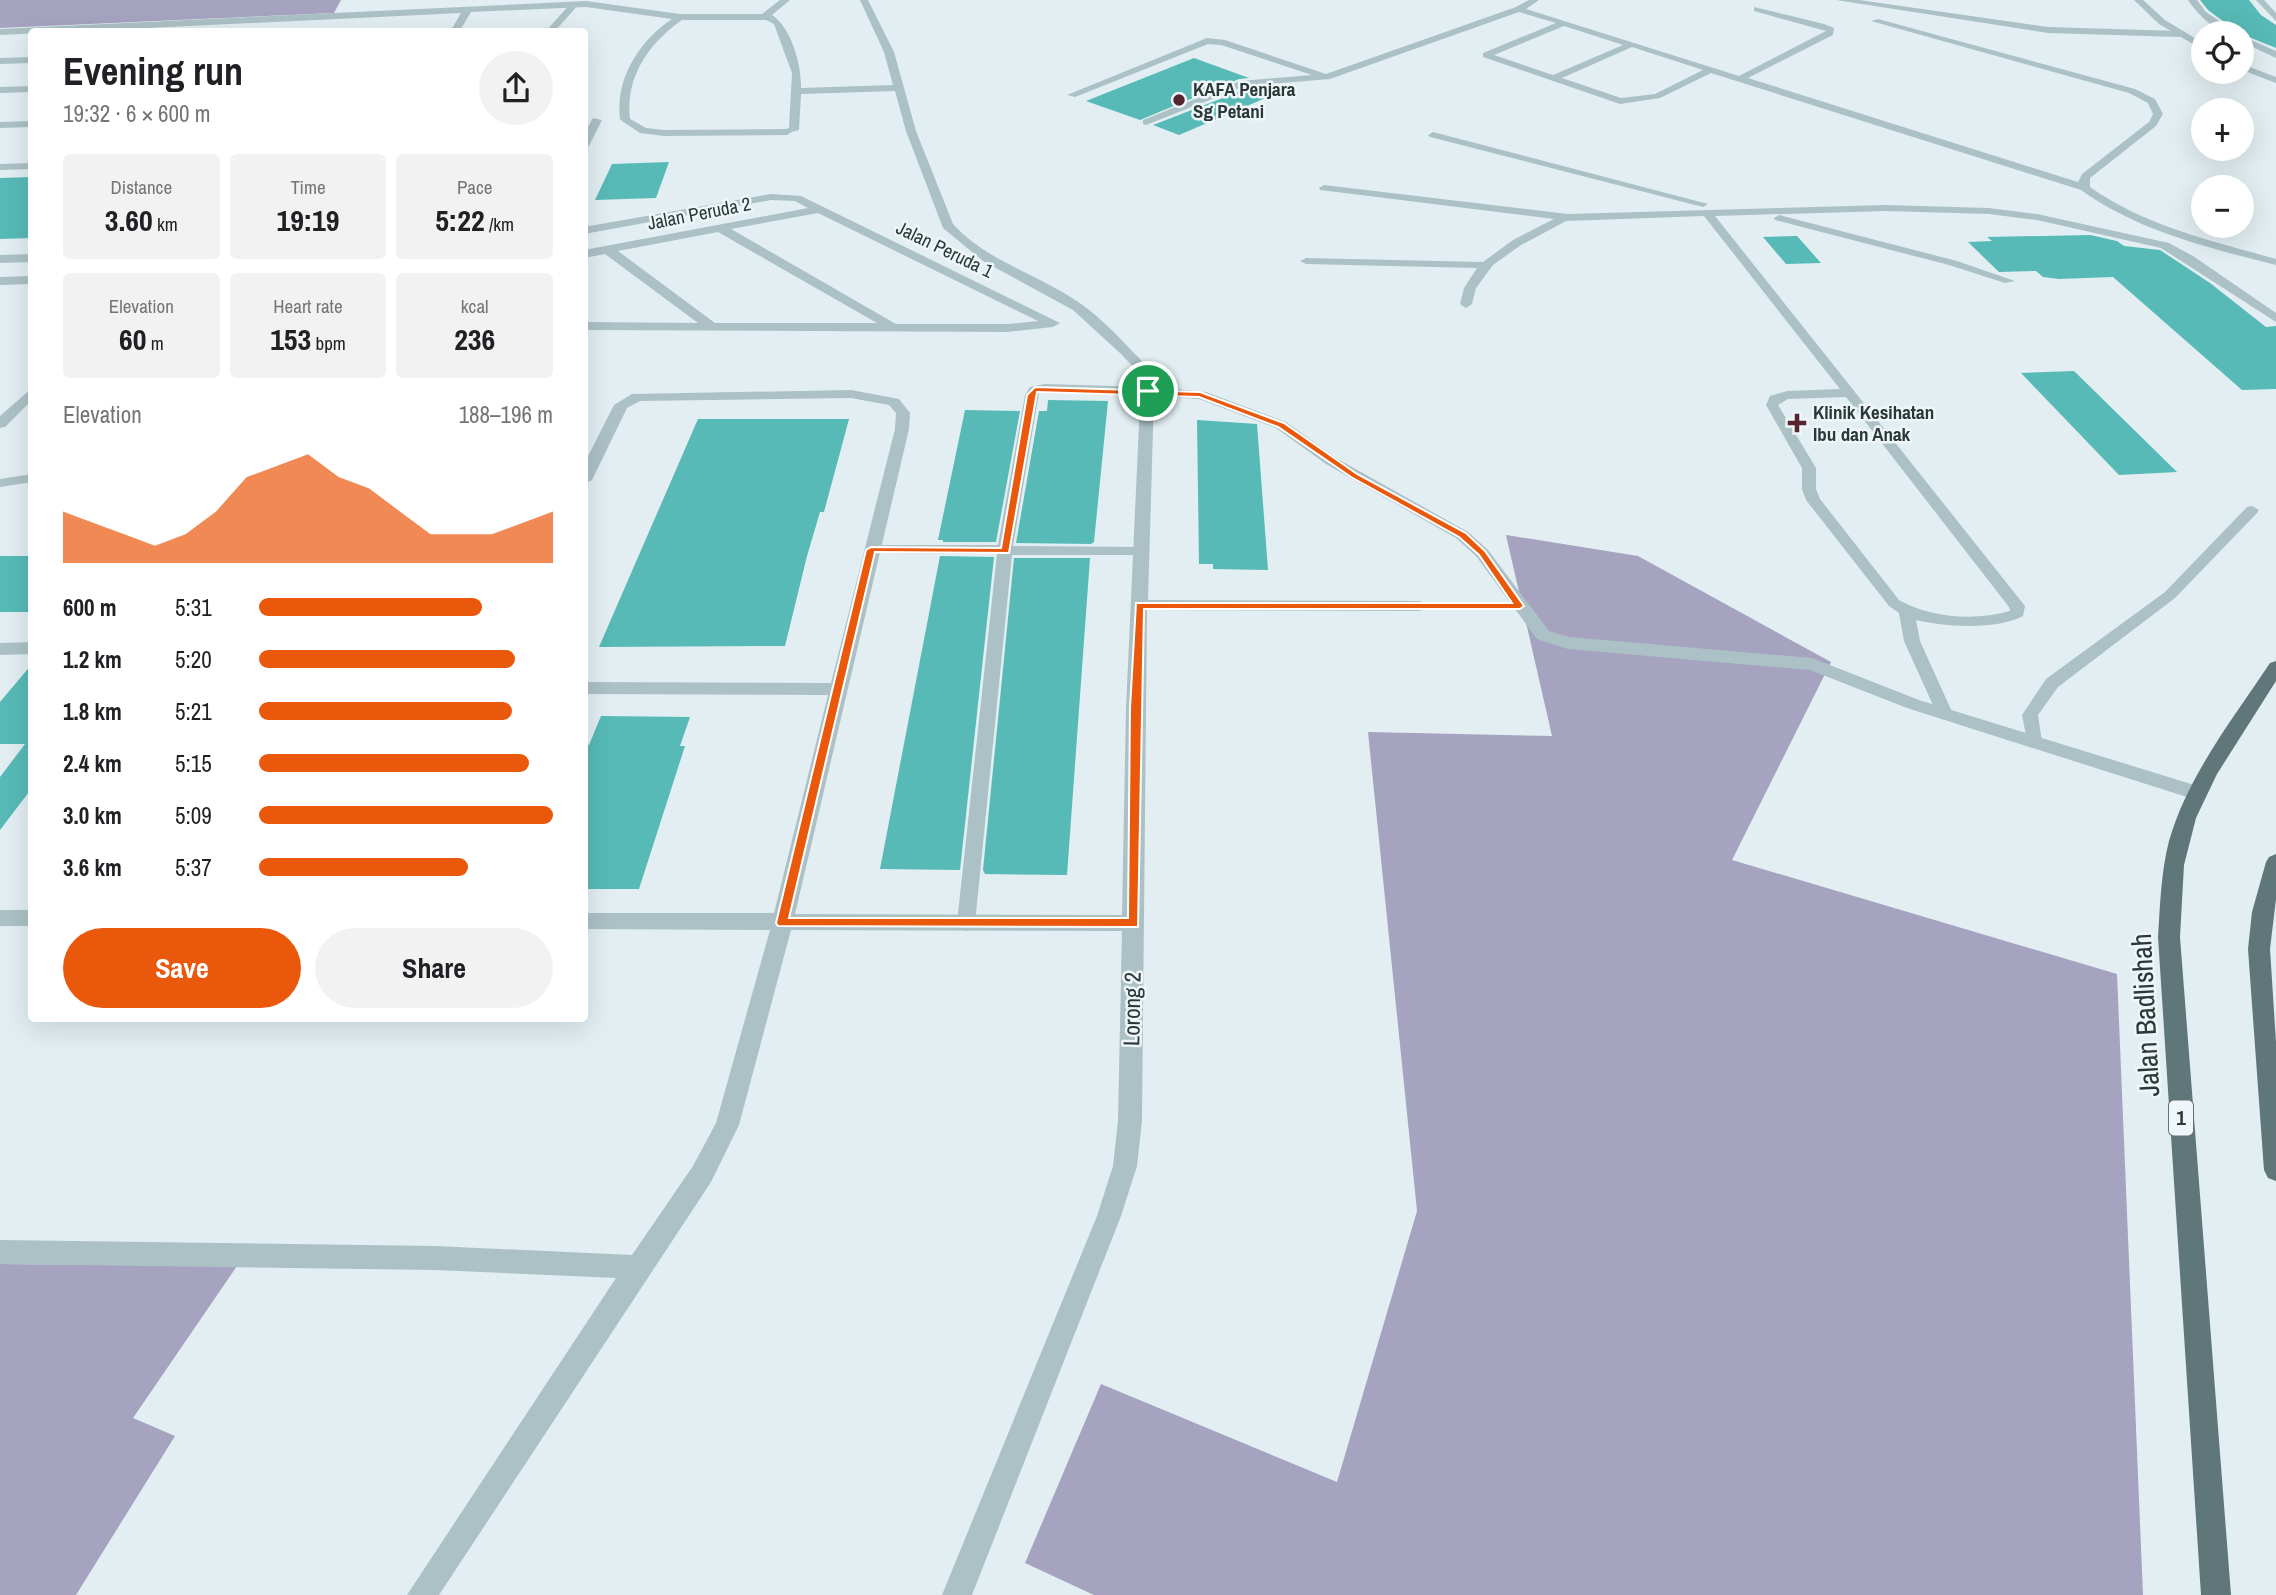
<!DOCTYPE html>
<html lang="en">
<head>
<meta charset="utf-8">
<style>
  body { margin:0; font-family:"Archivo Narrow",sans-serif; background:#f2f2f2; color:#202124; height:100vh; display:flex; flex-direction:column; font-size:26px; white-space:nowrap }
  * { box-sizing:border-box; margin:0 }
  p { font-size:23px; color:#757577 }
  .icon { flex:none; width:38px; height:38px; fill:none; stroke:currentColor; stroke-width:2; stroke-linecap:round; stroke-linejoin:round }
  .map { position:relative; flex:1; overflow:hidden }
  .sheet { position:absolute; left:28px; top:28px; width:560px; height:994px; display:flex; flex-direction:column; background:#fff; border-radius:7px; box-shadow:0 7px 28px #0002 }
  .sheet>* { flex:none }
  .controls { position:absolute; left:2191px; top:21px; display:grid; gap:14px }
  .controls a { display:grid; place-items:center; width:63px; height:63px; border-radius:50%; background:#fff; box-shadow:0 7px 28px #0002; font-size:35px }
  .pin { position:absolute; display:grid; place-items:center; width:60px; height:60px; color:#fff; margin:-30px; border:4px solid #fff; border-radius:50%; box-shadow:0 2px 7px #0007 }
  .round { display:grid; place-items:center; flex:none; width:74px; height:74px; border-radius:37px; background:#f2f2f2 }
  .head { display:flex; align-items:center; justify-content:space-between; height:119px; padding:0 35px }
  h1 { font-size:38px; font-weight:700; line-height:52px }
  .figures { display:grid; grid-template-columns:repeat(3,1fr); gap:10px; height:119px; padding:7px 35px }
  .figures div { display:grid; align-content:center; border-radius:7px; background:#f2f2f2; text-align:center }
  .figures b { font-size:30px; font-weight:700 }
  .figures small { font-size:19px; font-weight:400 }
  .figures p { font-size:19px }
  .chart { height:196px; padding:14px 35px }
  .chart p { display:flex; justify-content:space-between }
  .chart svg { width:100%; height:126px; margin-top:7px; fill:#ea580c; opacity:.7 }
  .primary-button { display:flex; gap:14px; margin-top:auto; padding:14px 35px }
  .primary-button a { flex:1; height:80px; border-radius:42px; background:#ea580c; color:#fff; font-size:28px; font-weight:700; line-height:80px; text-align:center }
  .primary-button a+a { background:#f2f2f2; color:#202124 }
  ul { padding:0 35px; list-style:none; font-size:23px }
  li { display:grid; grid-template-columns:112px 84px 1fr; align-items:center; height:52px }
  li i { height:18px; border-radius:9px; background:#ea580c }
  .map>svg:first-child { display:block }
</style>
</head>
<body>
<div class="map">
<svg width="2276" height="1595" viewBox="0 0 2276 1595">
  <rect width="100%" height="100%" fill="#e2eef2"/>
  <g fill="#a5a3c0">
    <path d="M0,0H341L334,13L0,28Z"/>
    <path d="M1506,535L1638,556L1831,662L1732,860L2117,974L2143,1595H1094L1025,1563L1101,1384L1337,1482L1417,1211L1368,732L1552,736Z"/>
    <path d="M0,1264L237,1266L133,1418L175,1436L76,1595H0Z"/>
  </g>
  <g fill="#57bab6">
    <path d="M2200,0H2249L2261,15L2276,25V48L2239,33L2208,10Z"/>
    <path d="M1194,58L1249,78L1239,79L1140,120L1086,101Z"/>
    <path d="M1275,86L1284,90L1179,135L1153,125L1246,89Z"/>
    <path d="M669,162L656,198L595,200L612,164Z"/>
    <path d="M32,177V238L0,239V178Z"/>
    <path d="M2090,235L2117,241L2124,246L2160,250L2210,283L2266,327L2276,326V389L2242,390L2113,277L2059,279L2043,277L2036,271L1999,272L1968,242L1992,241L1987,237Z"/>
    <path d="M1797,236L1821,263L1786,264L1763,237Z"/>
    <path d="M2074,371L2177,472L2119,475L2021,373Z"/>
    <path d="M1048,400L1108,401L1094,542L1091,544L1016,543L1039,411H1047Z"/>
    <path d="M965,410L1020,411L996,542H943V540H938Z"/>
    <path d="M698,419H849L824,512H820L807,556L785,646L599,647Z"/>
    <path d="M1197,420L1257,424L1268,570L1213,569V564H1199Z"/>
    <rect x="0" y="556" width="32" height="56"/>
    <path d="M940,556L994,557L960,870L880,869Z"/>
    <path d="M1014,558H1090L1067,875L985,874L983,870Z"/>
    <path d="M32,664V788L0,830V777L25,744H0V702Z"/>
    <path d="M601,716L690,717L680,746H685L639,889H584V745H589Z"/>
  </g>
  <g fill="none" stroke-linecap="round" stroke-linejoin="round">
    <path stroke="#99b1b5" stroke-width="3.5" stroke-dasharray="2.5 2.5" stroke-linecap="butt" d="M1442,606H1490"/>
    <g fill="#acc1c6" fill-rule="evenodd">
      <path d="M1529,0H1539L1526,9L1739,76L1826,31L1754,11V7L1824,24L1834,28L1833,35L1748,78L2078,182L2082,174L2149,122L2153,114L2148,103L2129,93L1871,21L1878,19L2135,89L2155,99L2163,114L2156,126L2090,178V187C2145,226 2212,241 2276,259V265C2209,248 2138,231 2081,190L1711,73L1660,98L1620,104L1483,57V53L1556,23L1519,12L1330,79L1245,86L1146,125L1143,124V120L1240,81L1312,75L1221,45L1208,44L1075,97L1067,95L1207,38L1225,40L1326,74L1516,7ZM1564,26L1623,45L1553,75L1494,55ZM1632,47L1703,70L1655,94L1621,98L1562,78Z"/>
      <path d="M2256,0H2264L2276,13V21Z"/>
      <path d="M572,2L579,4L554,32H545Z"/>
      <path d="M32,57V63L0,64V58Z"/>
      <path d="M625,116L646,128L664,130L787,129L792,132L787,135L664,136L640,133L622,121L620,119Z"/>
      <path d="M32,121V127L0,128V122Z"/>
      <path d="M1433,132L1708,204L1703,207L1430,137L1428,135Z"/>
      <path d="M1324,185L1568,214L1886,205L1989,208L2037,214L2169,243L2193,256L2276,313V322L2161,248L2037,220L1989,214L1886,211L1715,216L2025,606L2023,616C1997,630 1944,627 1916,620L1920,641L1953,714L1945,720L1937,714L1904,641L1899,613L1889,606L1806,500L1802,489V468L1766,405L1770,396L1787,391L1840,389L1704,216L1566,221L1521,245L1493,265L1476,288L1472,304L1466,308L1460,304L1464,288L1477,268L1306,264L1300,261L1306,258L1483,262L1513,240L1554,219L1320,190L1319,188ZM1846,397L2009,607L2010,611C1975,621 1930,618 1899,600L1820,499L1816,489V468L1778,405L1788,399Z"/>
      <path d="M1779,215L1957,261L2015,281L2005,283L1949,265L1775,220L1774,218Z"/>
      <path d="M1045,384L1148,387L1154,391L1148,395L1039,393L1013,546L1140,547L1147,551L1140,555H1012L975,923L973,928L966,931L959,928L957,923L997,554L871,553L864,549L871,545H998L1025,395L1030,387Z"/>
      <path d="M32,474V482L0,487V479Z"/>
      <path d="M2252,506L2259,510L2257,513L2175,598L2058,687L2038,715L2042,742L2034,748L2028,746L2022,715L2046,679L2165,592L2247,507Z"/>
    </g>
    <g fill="#acc1c6" fill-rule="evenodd">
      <path d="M780,0H790L772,15C791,27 802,66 801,88L893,85L884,52L860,0H868L894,52L916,131L953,224C986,260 1032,272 1072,298C1095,312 1114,332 1133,352C1143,362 1155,372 1155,387L1206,392L1286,422L1336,458L1468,532L1488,550L1549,631L1569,637L1812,658L1919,700L2204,788L2207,793L2204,798H2190L1907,708L1810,670L1568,649L1537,639L1476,556L1456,538L1326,464L1276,428L1199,399L1154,396L1148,600L1420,601L1428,606L1420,611L1147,610L1142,1120L1137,1166L1121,1216L972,1595H942L1097,1216L1113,1166L1118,1120L1122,931L791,930L739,1125L711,1182L439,1595H407L616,1278L435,1270L0,1264V1240L435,1246L632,1255L693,1166L716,1123L770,930L584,929V913H774L828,695L584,694V682L831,683L895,429L896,413L889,405L851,398L640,401L627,408L592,480L584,484V464L614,405L632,394L851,390L899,399L910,413L909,429L795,914L1122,915L1126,708L1141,381L1137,371L1121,354L1073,310L983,261L943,228L906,131L895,91L801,94L799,130L783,134V130L789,128L792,73L774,24L766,20H682C649,43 625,77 630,119L625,122L620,119C615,79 639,41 672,19L586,7L471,12L459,32H450L461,13L0,35V29L586,1L680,14H762Z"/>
      <path d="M1836,0H1859L2048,27L2179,31L2184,34L2179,37L2048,33Z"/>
      <path d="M2188,0H2197L2206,12L2237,33C2216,34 2199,16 2188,0Z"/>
      <path d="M2242,36L2276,51V58L2242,42Z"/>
      <path d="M32,86V92L0,93V87Z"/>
      <path d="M593,118L602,120L589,146L584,149V134Z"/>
      <path d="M32,163V169L0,170V164Z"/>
      <path d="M771,194L801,196L1060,323L1053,327L1007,332L584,330V322L698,323L605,254L584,258V250L808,208L795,201L771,200L584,234V227ZM818,213L1038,321L1007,324H896L731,229ZM718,232L877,323H715L618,251Z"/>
      <path d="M32,254V262L0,263V255Z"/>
      <path d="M32,276V284L0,285V277Z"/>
      <path d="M32,388V400L5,427L0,428V416Z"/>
      <path d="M32,642V654L0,655V643Z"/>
      <rect x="0" y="910" width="32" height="16"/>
    </g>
    <g fill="#acc1c6" fill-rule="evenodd">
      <path d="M2134,0H2143L2165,20L2203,43V50L2159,24Z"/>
      <path d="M2242,64L2276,77V83L2242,70Z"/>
    </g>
    <g fill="#5f7779" fill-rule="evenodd">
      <path d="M2276,661V681L2217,774L2196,818L2184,865L2180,937L2231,1595H2201L2158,937C2160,905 2161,872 2169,841C2188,775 2233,719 2270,663Z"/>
      <path d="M2276,854V899L2270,949L2276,1042V1181L2268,1178L2264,1170L2248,949L2252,912L2266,862L2269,857Z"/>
    </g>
  </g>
  <path fill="#ea580c" stroke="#fff" stroke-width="2" fill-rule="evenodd" d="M1035,387L1200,392L1284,423L1357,474L1466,533L1485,551L1524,606L1520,609H1144L1138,927L778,926L776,923L866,550L871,547L1001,548L1027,395ZM1037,392L1199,397L1278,427L1351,477L1459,537L1479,555L1512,603H1136L1130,708L1128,918H789L875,552L1009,553Z"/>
  <g fill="#562530" stroke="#eef6f9" stroke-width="2.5">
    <circle cx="1179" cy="100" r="7"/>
    <path d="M1793.5 412.5h7v7h7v7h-7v7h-7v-7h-7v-7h7z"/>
  </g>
  <g text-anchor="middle" stroke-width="5" stroke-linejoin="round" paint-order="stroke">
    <g font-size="19" font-weight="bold" fill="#2c3838" stroke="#eef6f9" text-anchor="start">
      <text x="1193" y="96">KAFA Penjara<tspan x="1193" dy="22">Sg Petani</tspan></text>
      <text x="1813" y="419">Klinik Kesihatan<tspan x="1813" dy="22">Ibu dan Anak</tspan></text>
    </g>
    <g font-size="19" fill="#2c3838" stroke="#eef6f9">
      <text transform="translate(699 213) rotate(-11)" y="7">Jalan Peruda 2</text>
      <text transform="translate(945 249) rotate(26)" y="7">Jalan Peruda 1</text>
    </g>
    <rect fill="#eef6f9" stroke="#667172" stroke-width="2" x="2169" y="1100.5" width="24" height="35" rx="5"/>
    <g font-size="21" font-weight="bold" fill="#2c3838">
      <text x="2181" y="1125">1</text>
    </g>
    <g font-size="23" fill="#2c3838" stroke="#eef6f9">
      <text transform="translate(1132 1009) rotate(-89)" y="8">Lorong 2</text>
    </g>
    <g font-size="28" fill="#2c3838" stroke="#eef6f9">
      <text transform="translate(2145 1015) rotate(-93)" y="10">Jalan Badlishah</text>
    </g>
  </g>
</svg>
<div class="controls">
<a><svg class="icon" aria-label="locate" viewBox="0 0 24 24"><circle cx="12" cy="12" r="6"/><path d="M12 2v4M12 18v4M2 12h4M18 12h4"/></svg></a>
<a>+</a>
<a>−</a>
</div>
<div class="pin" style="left:1148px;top:391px;background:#1e9e55"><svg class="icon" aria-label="arrive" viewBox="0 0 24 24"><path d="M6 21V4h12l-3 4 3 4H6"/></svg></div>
<section class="sheet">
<div class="head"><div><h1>Evening run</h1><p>19:32 · 6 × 600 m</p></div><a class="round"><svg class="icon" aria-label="share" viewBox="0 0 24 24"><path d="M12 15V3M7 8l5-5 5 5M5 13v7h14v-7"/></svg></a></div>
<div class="figures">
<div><p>Distance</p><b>3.60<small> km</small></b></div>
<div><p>Time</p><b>19:19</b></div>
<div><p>Pace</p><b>5:22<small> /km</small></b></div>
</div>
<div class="figures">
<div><p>Elevation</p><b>60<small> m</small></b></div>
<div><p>Heart rate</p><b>153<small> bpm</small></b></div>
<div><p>kcal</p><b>236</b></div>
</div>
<div class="chart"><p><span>Elevation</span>188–196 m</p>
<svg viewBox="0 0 160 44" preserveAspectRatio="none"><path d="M0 44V26L10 30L20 34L30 38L40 34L50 26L60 14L70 10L80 6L90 14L100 18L110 26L120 34L130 34L140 34L150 30L160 26V44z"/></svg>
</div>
<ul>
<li><b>600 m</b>5:31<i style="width:76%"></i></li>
<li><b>1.2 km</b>5:20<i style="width:87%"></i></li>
<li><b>1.8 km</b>5:21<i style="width:86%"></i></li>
<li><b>2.4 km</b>5:15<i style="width:92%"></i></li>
<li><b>3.0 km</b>5:09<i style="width:100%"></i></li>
<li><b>3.6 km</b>5:37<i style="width:71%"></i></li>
</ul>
<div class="primary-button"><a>Save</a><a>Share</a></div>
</section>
</div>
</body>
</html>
